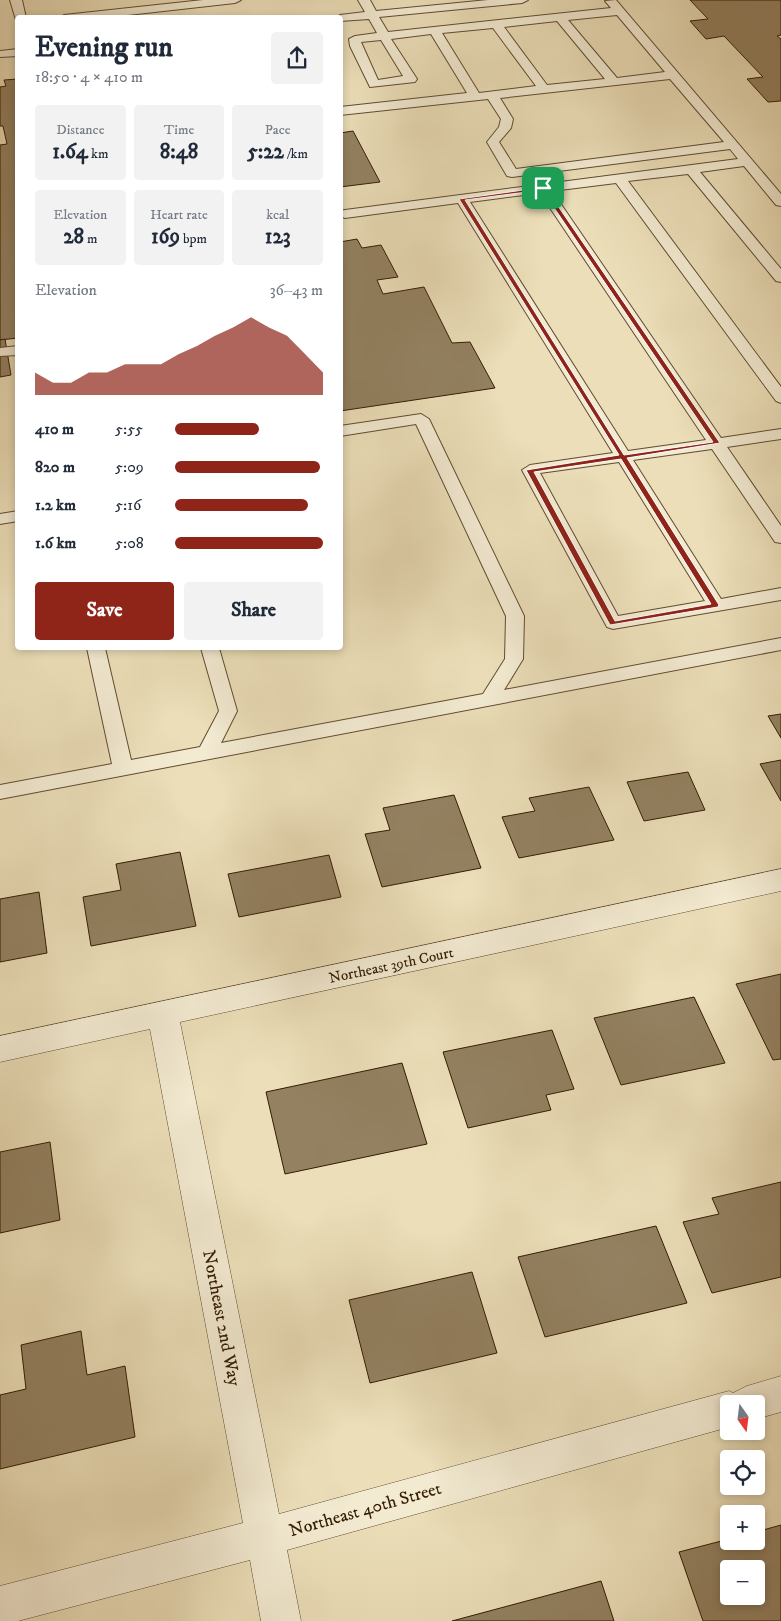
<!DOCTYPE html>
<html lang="en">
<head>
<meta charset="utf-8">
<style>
  body { margin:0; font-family:"IM FELL DW Pica",serif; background:#f2f2f3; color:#1f2937; height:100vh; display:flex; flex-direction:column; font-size:19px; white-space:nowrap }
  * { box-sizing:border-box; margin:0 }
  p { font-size:16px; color:#747a83 }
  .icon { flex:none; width:28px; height:28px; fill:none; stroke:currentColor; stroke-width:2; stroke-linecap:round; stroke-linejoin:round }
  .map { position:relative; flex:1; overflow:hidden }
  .sheet { position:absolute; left:15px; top:15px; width:328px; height:635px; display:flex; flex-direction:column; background:#fff; border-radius:5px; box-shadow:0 2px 8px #0003 }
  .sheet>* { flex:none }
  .needle { width:32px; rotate:166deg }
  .controls { position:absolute; left:720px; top:1395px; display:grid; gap:10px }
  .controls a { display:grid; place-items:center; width:45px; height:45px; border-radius:5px; background:#fff; box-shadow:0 2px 8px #0003; font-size:25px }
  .pin { position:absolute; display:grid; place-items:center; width:42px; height:42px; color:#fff; margin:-21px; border-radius:10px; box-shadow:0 2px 8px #0006 }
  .round { display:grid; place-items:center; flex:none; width:52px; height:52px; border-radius:5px; background:#f2f2f3 }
  .overview { display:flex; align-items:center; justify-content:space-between; height:85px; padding:0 20px }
  h1 { font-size:28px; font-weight:800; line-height:38px }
  .figures { display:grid; grid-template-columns:repeat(3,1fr); gap:8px; height:85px; padding:5px 20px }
  .figures div { display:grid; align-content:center; border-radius:5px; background:#f2f2f3; text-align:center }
  .figures b { font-size:21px; font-weight:800 }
  .figures small { font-size:14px; font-weight:400 }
  .figures p { font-size:14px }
  .chart { height:140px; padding:10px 20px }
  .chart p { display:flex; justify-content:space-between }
  .chart svg { width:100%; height:90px; margin-top:5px; fill:#8f2418; opacity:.7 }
  .cta { display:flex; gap:10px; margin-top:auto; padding:10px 20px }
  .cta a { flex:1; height:58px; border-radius:5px; background:#8f2418; color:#fff; font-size:20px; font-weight:800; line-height:58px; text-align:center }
  .cta a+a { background:#f2f2f3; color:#1f2937 }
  ul { padding:0 20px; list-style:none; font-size:16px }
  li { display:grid; grid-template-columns:80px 60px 1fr; align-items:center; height:38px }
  li i { height:12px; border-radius:6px; background:#8f2418 }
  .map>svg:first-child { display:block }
</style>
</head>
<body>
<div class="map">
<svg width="781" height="1621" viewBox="0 0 781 1621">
  <rect width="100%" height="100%" fill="#ebdeb8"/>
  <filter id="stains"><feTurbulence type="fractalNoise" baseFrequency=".004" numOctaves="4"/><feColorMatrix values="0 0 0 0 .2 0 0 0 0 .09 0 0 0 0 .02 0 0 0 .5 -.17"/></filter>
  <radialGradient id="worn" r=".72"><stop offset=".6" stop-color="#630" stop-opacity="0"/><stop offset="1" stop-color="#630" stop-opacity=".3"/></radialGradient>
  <g fill="#938161" stroke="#331c02" fill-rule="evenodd">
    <path d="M690,0H781V35L777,36L781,39V101L768,102L747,79L763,77L724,36L706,39L690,21L708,19Z"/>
    <path d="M18,79V338L0,340V145L7,144L3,126H0V87L6,86L4,80Z"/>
    <path d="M353,131L380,182L340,187V133Z"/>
    <path d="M357,239L362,248L381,245L398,277L377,280L383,294L424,287L452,343L470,342L495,388L340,411V242Z"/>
    <path d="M5,339L11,375L0,377V340Z"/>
    <path d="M781,714V738L768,716Z"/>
    <path d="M781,760V801L760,764Z"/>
    <path d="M688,772L705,810L644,821L627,782Z"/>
    <path d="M589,787L614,840L519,858L502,817L535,811L529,798Z"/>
    <path d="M454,795L481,868L382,887L365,834L390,830L383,808Z"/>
    <path d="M180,852L196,926L91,946L83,897L121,890L116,864Z"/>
    <path d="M329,855L341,897L239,917L228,874Z"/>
    <path d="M39,892L47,953L0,962V899Z"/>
    <path d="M781,974V1059L773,1060L736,984Z"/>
    <path d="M694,997L725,1063L621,1085L594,1018Z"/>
    <path d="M552,1030L574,1089L546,1095L551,1110L468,1128L443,1052Z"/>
    <path d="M402,1063L427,1144L285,1174L266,1092Z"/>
    <path d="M50,1142L60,1220L0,1233V1152Z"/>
    <path d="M781,1182V1277L712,1293L683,1222L719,1214L712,1198Z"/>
    <path d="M656,1226L687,1303L545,1337L518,1257Z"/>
    <path d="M472,1272L497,1353L370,1383L349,1300Z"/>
    <path d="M81,1331L87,1375L125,1366L135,1437L0,1469V1395L26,1389L21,1345Z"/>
    <path d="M781,1525V1621H703L679,1552L729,1539V1541H756V1532ZM729,1569H756V1596H729Z"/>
    <path d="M601,1581L614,1621H452Z"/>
  </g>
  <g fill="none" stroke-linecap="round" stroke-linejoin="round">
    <g stroke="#614c30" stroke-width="2">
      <g id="service">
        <path d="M10,0H22L26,18H18L16,20Z"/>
        <path d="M203,0H241L235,3L101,18H59L64,15Z"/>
        <path d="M358,0H370L376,11L488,0H528L522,3L379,17L388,32L611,8L605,1L616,0L781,194V206L776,205L744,166L700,172L781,269V282L776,281L688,174L628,181L781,387V403L776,401L616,183L552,191L721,438L781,429V439L727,447L781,526V543L775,542L712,449L633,460L721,599L781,588V600L613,629L607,627L522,470L530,465L613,453L458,203L345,218L340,216V211L345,210L738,159L730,149L512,177L507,176L487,142L499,127L501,119L488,99L340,115V107L467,93L431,34L391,39L417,79L415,82L370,87L350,46L349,39L355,36L377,33L369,19L340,21V18H335L340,15L365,12ZM617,15L665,72L617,78L568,20ZM557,21L605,79L547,85L504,27ZM493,28L536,86L479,93L442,33ZM381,40L403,76L378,80L361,42ZM670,79L724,142L516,169L499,142L511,128L513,119L500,98ZM540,193L706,440L628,451L470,202ZM619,462L705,601L618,616L540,473Z"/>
        <path d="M18,49V56L0,57V51Z"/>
        <path d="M18,346V355L0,356V348Z"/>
        <path d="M421,414L429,419L524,616L523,659L504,690L781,638V650L0,799V785L112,764L87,648H105L131,760L200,747L219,711L201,648H219L237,711L221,743L483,694L505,659L506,616L416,424L340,436V426Z"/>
        <path d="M18,511V521L0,524V514Z"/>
      </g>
    </g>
    <g stroke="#614c30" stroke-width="1">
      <path id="minor" d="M781,869V891L180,1022L279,1514L729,1391L733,1393L747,1386L781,1376V1412L756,1419V1404H729V1427L287,1550L301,1621H261L250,1560L18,1621H0V1586L243,1523L150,1029L0,1062V1036Z"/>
    </g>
    <use href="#service" fill="#f2ead1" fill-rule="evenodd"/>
    <use href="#minor" fill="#f2ead1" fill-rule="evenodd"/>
  </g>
  <path fill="#8f2418" stroke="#fff" fill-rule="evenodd" d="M545,187L720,443L627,458L719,605L718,607L610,625L526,470L619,455L459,199ZM542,190L713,442L624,455L465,200ZM621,459L711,604L615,621L534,472Z"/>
  <g text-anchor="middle" stroke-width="4" stroke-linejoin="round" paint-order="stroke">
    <g font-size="15" fill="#331c02" stroke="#f2ead1">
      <text transform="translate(391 965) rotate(-12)" y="5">Northeast 39th Court</text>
    </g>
    <g font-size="18" fill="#331c02" stroke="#f2ead1">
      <text transform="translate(222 1318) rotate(79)" y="6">Northeast 2nd Way</text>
      <text transform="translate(365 1509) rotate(-16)" y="6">Northeast 40th Street</text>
    </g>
  </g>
  <rect width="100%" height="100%" filter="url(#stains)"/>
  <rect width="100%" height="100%" fill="url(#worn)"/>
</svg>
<div class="controls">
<a><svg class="needle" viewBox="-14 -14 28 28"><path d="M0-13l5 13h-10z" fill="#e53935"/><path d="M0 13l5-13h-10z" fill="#747a83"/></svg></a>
<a><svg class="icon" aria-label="locate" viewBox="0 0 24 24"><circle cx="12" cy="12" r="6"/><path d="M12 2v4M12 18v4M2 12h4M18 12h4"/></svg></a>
<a>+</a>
<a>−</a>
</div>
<div class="pin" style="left:543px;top:188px;background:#1e9e55"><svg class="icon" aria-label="arrive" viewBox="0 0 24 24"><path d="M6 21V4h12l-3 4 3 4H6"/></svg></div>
<section class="sheet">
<div class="overview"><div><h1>Evening run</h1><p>18:50 · 4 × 410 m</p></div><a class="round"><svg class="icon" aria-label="share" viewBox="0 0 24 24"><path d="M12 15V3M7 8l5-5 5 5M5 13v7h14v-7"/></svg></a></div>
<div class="figures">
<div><p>Distance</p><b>1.64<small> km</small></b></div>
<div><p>Time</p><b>8:48</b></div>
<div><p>Pace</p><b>5:22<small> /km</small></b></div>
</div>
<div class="figures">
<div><p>Elevation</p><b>28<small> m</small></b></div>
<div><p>Heart rate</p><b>169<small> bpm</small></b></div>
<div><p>kcal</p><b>123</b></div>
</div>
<div class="chart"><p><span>Elevation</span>36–43 m</p>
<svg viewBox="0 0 160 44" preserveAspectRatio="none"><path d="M0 44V33L10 38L20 38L30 33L40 33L50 29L60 29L70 29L80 24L90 20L100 15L110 11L120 6L130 11L140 15L150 24L160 33V44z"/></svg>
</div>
<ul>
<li><b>410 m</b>5:55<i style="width:57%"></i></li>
<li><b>820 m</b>5:09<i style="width:98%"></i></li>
<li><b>1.2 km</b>5:16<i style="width:90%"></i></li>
<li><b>1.6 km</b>5:08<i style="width:100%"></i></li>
</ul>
<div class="cta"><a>Save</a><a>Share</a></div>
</section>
</div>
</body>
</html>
